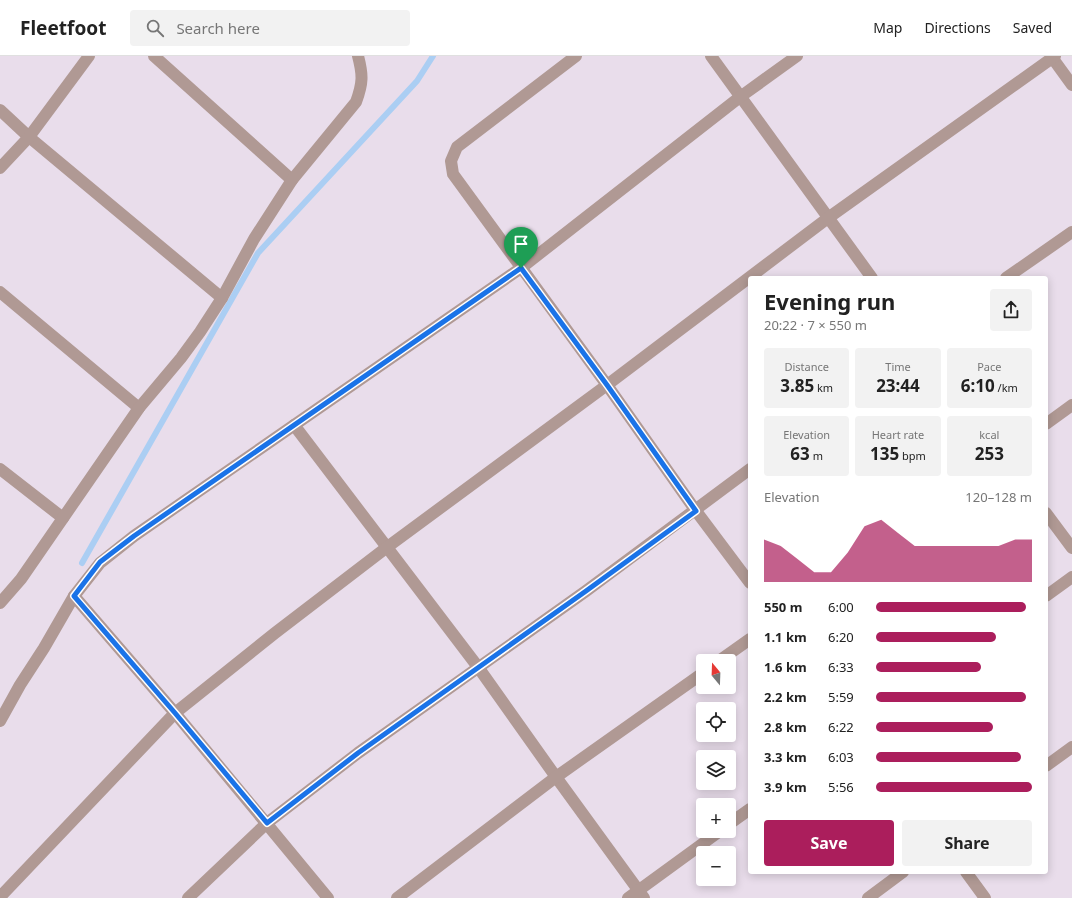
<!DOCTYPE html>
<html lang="en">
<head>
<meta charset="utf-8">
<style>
  body { margin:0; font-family:"Noto Sans",sans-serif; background:#f2f2f2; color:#222; height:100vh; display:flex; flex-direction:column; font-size:15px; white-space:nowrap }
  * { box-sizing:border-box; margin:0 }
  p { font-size:13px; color:#767676 }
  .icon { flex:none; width:22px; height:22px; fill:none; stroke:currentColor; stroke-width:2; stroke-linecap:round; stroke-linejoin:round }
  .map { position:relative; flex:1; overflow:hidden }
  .sheet { position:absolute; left:748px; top:220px; width:300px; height:598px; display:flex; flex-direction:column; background:#fff; border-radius:4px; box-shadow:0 2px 10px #0003 }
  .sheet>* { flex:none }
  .needle { width:26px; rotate:341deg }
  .controls { position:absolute; left:696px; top:598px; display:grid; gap:8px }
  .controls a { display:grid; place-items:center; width:40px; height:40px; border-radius:4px; background:#fff; box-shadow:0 2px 10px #0003; font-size:20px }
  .pin { position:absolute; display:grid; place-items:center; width:34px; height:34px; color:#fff; margin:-41px -17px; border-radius:50% 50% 50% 0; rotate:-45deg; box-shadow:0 0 4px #0007 }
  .pin .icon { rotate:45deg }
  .round { display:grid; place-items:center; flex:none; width:42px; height:42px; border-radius:4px; background:#f2f2f2 }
  .head { display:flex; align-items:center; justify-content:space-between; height:68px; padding:0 16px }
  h1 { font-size:22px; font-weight:700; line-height:30px }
  .figures { display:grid; grid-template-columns:repeat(3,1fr); gap:6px; height:68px; padding:4px 16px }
  .figures div { display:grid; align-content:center; border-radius:4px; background:#f2f2f2; text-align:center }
  .figures b { font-size:17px; font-weight:700 }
  .figures small { font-size:11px; font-weight:400 }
  .figures p { font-size:11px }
  .chart { height:112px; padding:8px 16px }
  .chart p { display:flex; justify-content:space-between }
  .chart svg { width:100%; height:72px; margin-top:4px; fill:#ab1e5c; opacity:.7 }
  .action { display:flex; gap:8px; margin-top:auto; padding:8px 16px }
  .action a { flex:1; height:46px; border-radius:4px; background:#ab1e5c; color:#fff; font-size:16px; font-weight:700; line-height:46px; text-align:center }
  .action a+a { background:#f2f2f2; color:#222 }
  ul { padding:0 16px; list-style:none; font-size:13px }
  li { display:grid; grid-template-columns:64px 48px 1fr; align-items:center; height:30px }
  li i { height:10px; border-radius:5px; background:#ab1e5c }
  header { display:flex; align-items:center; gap:24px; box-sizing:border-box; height:56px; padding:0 20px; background:#fff; border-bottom:1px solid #e0e0e0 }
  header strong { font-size:19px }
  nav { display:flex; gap:22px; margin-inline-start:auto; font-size:14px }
  .search { width:280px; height:36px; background:#f2f2f2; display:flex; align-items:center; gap:10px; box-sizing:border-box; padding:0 14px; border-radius:4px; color:#767676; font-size:15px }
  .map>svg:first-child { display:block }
</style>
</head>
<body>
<header>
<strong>Fleetfoot</strong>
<div class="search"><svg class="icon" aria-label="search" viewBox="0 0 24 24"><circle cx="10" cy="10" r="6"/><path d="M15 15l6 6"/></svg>Search here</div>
<nav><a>Map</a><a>Directions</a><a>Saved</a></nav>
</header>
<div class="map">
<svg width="1072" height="842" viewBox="0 0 1072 842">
  <rect width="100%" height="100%" fill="#e9ddeb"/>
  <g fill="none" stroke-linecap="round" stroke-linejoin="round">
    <path stroke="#abcef3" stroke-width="6" d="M82,507L258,197L417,25L433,0"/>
    <g stroke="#b09994" stroke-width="12">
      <path d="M154,0L292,124"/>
      <path d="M576,0L457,91L451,105L453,118L607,329L696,455L750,527"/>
      <path d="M711,0L872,222"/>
      <path d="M1051,0L1072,29"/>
      <path d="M0,54L29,81L222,242"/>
      <path d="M0,112L29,81L89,0"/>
      <path d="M1006,222L1072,176"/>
      <path d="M0,236L139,352"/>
      <path d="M1046,368L1072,349"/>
      <path d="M294,369L478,611L556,721L644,842"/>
      <path d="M0,413L63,462"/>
      <path d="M1046,457L1072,492"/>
      <path d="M1046,540L1072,521"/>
      <path d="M0,547L21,523L139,352L181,302L200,276L222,242L254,183L292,124L356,46C363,27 363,19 358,0"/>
      <path d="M719,605L750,583"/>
      <path d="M0,665L20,629L44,592L74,540L100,507L134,480L521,212L740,41L797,0"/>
      <path d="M1046,710L1072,691"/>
      <path d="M729,768L750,753"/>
      <path d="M966,816L985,842"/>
      <path d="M0,841L175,657L74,540"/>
      <path d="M188,842L267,767L358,697L586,535L750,413"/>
      <path d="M328,842L175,657L275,577L386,492L607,329L828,162L1055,0"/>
      <path d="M397,842L556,721L703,617"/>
      <path d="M628,842L720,775"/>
      <path d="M868,842L903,816"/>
    </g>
  </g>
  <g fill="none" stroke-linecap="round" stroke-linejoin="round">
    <g stroke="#fff" stroke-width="8">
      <path id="route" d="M521,212L607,329L696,455L586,535L358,697L267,767L175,657L74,540L100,506L134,480Z"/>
    </g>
    <use href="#route" stroke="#1a73e8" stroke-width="5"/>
  </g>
</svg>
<div class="controls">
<a><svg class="needle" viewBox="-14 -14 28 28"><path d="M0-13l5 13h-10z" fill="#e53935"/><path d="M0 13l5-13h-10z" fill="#767676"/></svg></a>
<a><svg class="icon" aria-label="locate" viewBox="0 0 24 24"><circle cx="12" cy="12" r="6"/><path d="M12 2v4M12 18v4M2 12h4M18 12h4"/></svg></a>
<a><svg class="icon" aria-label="layers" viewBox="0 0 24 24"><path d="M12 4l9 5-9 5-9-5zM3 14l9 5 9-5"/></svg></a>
<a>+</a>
<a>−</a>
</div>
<div class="pin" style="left:521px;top:212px;background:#1e9e55"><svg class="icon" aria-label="arrive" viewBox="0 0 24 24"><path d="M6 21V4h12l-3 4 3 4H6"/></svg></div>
<section class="sheet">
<div class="head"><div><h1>Evening run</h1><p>20:22 · 7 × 550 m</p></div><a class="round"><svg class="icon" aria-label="share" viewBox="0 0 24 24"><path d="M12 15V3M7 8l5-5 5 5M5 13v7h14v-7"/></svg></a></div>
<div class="figures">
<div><p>Distance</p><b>3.85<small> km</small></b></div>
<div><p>Time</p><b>23:44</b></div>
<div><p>Pace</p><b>6:10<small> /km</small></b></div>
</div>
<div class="figures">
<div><p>Elevation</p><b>63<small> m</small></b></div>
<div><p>Heart rate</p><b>135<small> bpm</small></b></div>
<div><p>kcal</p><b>253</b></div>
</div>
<div class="chart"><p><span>Elevation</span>120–128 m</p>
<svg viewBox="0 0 160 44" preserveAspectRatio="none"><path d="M0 44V18L10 22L20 30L30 38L40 38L50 26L60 10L70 6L80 14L90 22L100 22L110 22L120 22L130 22L140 22L150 18L160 18V44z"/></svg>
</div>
<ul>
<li><b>550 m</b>6:00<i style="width:96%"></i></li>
<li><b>1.1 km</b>6:20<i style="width:77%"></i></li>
<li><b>1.6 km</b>6:33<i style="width:67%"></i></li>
<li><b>2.2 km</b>5:59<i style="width:96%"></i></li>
<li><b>2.8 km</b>6:22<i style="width:75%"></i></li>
<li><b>3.3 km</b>6:03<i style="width:93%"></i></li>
<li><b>3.9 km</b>5:56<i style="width:100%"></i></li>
</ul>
<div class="action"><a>Save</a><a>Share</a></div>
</section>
</div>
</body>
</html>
